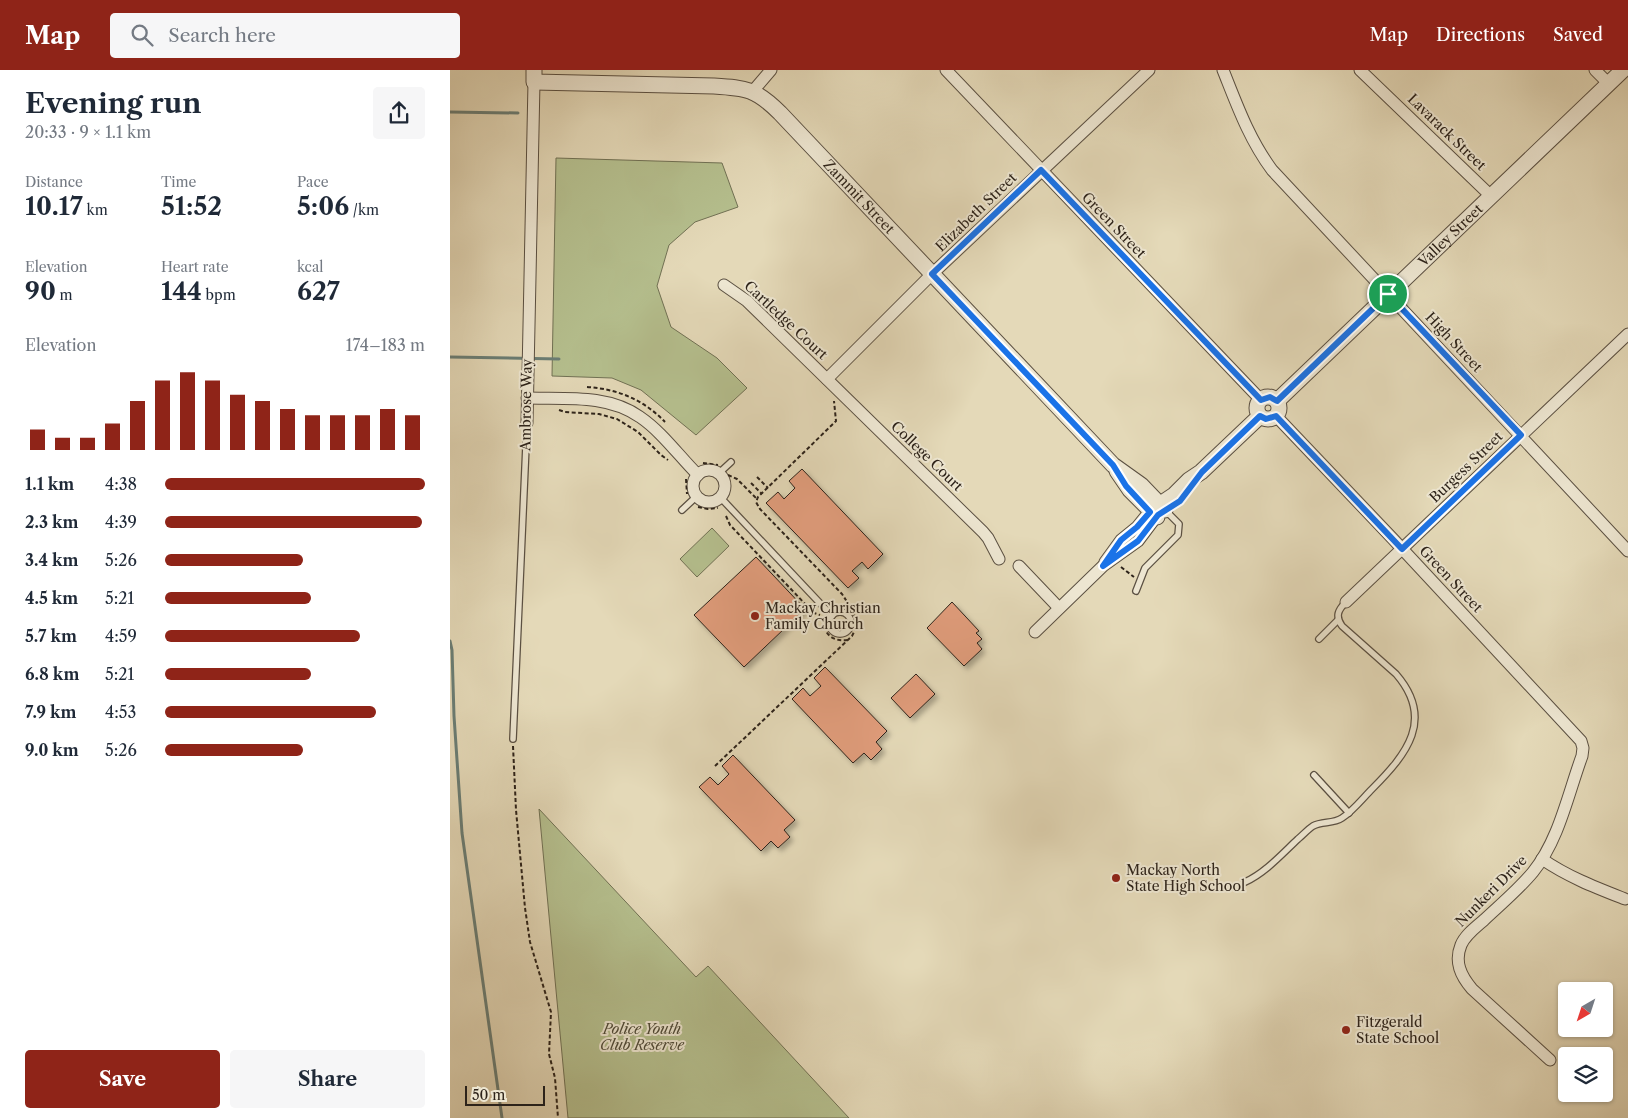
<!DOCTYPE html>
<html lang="en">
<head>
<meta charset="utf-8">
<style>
  body { margin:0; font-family:"Libre Caslon Text",serif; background:#f6f6f7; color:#1f2937; height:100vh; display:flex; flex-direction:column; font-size:19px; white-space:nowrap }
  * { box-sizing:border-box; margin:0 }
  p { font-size:16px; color:#747a83 }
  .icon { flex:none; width:28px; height:28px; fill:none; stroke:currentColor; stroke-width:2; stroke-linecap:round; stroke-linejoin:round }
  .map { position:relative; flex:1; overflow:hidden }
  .drawer { display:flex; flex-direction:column; background:#fff; width:450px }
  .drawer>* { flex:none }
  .needle { width:32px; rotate:219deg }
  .tools { position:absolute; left:1108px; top:912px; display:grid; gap:10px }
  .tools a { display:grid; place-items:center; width:55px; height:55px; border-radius:5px; background:#fff; box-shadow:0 1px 4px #0004; font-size:25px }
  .scale { position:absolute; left:15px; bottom:12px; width:80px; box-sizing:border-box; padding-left:5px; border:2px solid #2d231a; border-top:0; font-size:14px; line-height:18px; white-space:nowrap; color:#2d231a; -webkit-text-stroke:4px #ede6d1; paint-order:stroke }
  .pin { position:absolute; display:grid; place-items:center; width:42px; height:42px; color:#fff; margin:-21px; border:2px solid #fff; border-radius:50%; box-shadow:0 1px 5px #0007 }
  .round { display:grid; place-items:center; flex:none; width:52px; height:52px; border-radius:5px; background:#f6f6f7 }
  .overview { display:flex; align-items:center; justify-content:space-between; height:85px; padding:0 25px }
  h1 { font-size:28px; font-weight:700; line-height:38px }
  .stats { display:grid; grid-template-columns:repeat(3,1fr); gap:8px; height:85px; padding:5px 25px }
  .stats div { display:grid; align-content:center }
  .stats b { font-size:25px; font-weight:700 }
  .stats small { font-size:14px; font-weight:400 }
  .stats p { font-size:14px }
  .chart { height:140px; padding:10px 25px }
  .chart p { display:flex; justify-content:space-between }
  .chart svg { width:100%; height:90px; margin-top:5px; stroke:#8f2418; stroke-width:6 }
  .cta { display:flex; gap:10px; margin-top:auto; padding:10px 25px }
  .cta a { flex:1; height:58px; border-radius:5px; background:#8f2418; color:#fff; font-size:20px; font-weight:700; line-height:58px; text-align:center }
  .cta a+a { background:#f6f6f7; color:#1f2937 }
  ul { padding:0 25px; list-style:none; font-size:16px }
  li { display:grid; grid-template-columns:80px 60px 1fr; align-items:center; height:38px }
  li i { height:12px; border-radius:6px; background:#8f2418 }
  header { display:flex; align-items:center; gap:30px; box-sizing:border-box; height:70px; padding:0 25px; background:#8f2418; color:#fff }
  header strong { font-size:24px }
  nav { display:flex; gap:28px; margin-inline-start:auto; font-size:18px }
  .search { width:350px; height:45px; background:#f6f6f7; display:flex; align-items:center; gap:12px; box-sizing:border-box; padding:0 18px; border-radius:5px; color:#747a83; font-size:19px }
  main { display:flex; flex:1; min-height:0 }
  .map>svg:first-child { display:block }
</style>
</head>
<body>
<header>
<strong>Map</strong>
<div class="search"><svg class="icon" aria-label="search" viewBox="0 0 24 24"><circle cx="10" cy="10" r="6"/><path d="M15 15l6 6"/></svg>Search here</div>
<nav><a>Map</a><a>Directions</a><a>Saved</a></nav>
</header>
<main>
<section class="drawer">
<div class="overview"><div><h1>Evening run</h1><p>20:33 · 9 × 1.1 km</p></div><a class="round"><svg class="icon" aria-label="share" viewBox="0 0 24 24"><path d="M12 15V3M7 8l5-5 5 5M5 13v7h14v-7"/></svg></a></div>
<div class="stats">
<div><p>Distance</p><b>10.17<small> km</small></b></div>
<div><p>Time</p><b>51:52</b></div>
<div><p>Pace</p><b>5:06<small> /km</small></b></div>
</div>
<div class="stats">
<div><p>Elevation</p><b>90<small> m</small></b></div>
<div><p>Heart rate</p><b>144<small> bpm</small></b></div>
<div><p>kcal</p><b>627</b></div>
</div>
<div class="chart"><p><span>Elevation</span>174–183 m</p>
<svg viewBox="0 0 160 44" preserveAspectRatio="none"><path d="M5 44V34M15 44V38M25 44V38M35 44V31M45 44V20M55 44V10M65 44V6M75 44V10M85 44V17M95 44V20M105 44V24M115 44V27M125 44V27M135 44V27M145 44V24M155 44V27"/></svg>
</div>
<ul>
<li><b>1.1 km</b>4:38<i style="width:100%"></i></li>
<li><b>2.3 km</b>4:39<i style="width:99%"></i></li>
<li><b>3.4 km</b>5:26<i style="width:53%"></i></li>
<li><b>4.5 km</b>5:21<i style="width:56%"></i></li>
<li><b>5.7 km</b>4:59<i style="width:75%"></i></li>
<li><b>6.8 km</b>5:21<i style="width:56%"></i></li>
<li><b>7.9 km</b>4:53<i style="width:81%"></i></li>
<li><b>9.0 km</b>5:26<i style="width:53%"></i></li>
</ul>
<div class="cta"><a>Save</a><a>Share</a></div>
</section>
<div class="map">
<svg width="1178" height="1048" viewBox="0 0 1178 1048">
  <defs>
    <filter id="shadow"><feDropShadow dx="3.5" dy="3.5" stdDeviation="2.5" flood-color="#0004"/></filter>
  </defs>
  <rect width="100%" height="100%" fill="#e4d9b8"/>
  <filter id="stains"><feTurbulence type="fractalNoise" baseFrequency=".004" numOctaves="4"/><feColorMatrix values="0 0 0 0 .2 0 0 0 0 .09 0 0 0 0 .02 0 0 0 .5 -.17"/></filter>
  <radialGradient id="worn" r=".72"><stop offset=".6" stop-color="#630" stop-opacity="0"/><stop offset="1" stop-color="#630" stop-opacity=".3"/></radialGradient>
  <g fill="#b5bf8e" stroke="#717154">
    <path d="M106,88L272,93L288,137L245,152L219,175L207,216L221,257L267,288L297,318L246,365L191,320L162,308L102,306Z"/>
    <path d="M262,458L279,476L247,507L230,489Z"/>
    <path d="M89,739L246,907L258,896L399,1048H118Z"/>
  </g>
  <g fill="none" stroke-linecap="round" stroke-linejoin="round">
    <g stroke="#6b7e75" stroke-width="3">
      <path d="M0,42L68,43"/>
      <path d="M0,287L109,289"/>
      <path d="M0,571L2,580L4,646L12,763L52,1048"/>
    </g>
  </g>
  <g fill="#e19d7c" stroke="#2d231a" filter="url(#shadow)">
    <path d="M352,399L433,484L418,499L412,492L402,501L409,508L398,518L316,433L328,422L334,429L345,418L339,411Z"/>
    <path d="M306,487L355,539L294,597L244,545Z"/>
    <path d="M502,532L529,561L526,563L532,569L527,573L532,579L514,596L477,558Z"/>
    <path d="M375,597L437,661L426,672L432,679L421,690L414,683L403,693L342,629L353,618L360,626L371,616L364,608Z"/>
    <path d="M466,604L485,624L460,648L441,628Z"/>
    <path d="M283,685L345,750L334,760L340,767L328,778L321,771L311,781L249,717L260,707L268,715L279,704L272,696Z"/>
  </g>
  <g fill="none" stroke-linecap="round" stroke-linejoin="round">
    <g stroke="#5b5042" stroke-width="8">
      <g id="service">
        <path d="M268,404L281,392"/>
        <path d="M270,427L382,546"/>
        <path d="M232,440L247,426"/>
        <path d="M686,521L695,498L728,465L729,454L715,440"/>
        <circle cx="390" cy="553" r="11"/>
        <path d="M869,569L888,550"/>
        <path d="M63,669L77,353"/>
        <path d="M864,705L899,743"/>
        <path d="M795,812C815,803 832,784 848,769C853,765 857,760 863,756C872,751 883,754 892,748C903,741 913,728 922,719C957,684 985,649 946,604L892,556C885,546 888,540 896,532"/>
      </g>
    </g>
    <g stroke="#5b5042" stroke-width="13">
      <g id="minor">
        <path d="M496,0L811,330"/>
        <path d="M773,0C787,35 799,69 822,100L1178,481"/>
        <path d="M910,0L1041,126"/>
        <path d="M1145,0L1159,14"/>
        <path d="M303,21L321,0"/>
        <path d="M274,215L297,231L533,462L538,468L549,489"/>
        <path d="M377,309L482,204L699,0"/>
        <path d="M77,328C115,329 158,324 190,347C212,362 229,386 248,405"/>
        <path d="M826,346L943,469L1131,671L1133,678L1132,686C1118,724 1109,770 1083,802C1069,819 1051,834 1034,850C1026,857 1015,865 1011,875C1004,892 1011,906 1022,919L1100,990"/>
        <path d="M77,353L84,12"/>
        <circle cx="259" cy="416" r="16"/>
        <path d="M655,492L671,470L687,457L700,441"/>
        <path d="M569,496L609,538"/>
        <path d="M896,532L1178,264"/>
        <path d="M585,562L653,496L688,471L706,447"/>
        <path d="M1092,789C1118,807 1147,818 1175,829"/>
      </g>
    </g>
    <g stroke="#5b5042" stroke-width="17">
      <g id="tertiary">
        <path id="s1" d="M84,0V12L264,16C297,18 306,19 330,43L663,395L691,415L715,440"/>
        <circle cx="818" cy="338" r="11"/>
        <path id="s2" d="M827,331L1173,0"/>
        <path d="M667,401L680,420L707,447"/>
        <path d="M700,441L724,425L739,410L751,402L810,346"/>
      </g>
    </g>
    <g stroke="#2d231a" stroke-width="2" stroke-dasharray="4 2.5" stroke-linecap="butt">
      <path d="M137,317C168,319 194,330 215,352"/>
      <path d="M109,340L115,342L149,344L167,349L188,362L211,385L218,390"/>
      <path d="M253,393L268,395"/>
      <path d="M278,405L287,409L307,429"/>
      <path d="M307,407L318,418"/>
      <path d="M236,409L237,424"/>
      <path d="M301,413L312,424"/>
      <path d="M248,437L258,439L268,438"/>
      <path d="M276,446L280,455L358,537L364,543L370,545"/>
      <path d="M671,497L684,507"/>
      <path d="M374,550C373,565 384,572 398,570"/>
      <path d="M63,676L66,740L75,838L80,872L101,942L99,984L105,1008L108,1048"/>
      <path d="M265,696L402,566L407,556L406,551L403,541L392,524L310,439L306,432L308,427L386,351L384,331"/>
    </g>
    <use href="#service" stroke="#ede6d1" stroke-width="5.5"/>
    <use href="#minor" stroke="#ede6d1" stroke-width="11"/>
    <use href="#tertiary" stroke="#ede6d1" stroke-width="15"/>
  </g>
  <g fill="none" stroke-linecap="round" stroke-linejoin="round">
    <g stroke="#fff" stroke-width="10">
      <path id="route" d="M591,100L811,330L820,327L827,331L938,224L1071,365L952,479L826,346L816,349L810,346L752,402L730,431L708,445L688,471L653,496L671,470L687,457L700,442L676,416L663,395L482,204Z"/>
    </g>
    <use href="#route" stroke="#1a73e8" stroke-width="6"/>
  </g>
  <g fill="#8f2418" stroke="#ede6d1" stroke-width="2">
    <circle cx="305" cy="546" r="5"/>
    <circle cx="666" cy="808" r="5"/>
    <circle cx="896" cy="960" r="5"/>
  </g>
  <g text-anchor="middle" stroke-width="4" stroke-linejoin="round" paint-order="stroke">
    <g font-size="14" fill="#2d231a" stroke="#ede6d1">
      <text transform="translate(997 62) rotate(44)" y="5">Lavarack Street</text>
      <text dy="5" stroke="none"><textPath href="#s1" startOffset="381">Zammit Street</textPath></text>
      <text transform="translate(526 142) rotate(-44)" y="5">Elizabeth Street</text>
      <text transform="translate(664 155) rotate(46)" y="5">Green Street</text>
      <text dy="5" stroke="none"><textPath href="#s2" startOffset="240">Valley Street</textPath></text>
      <text transform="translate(336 250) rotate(43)" y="5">Cartledge Court</text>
      <text transform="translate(1004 272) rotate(47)" y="5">High Street</text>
      <text transform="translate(76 335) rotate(-89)" y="5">Ambrose Way</text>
      <text transform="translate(477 386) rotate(44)" y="5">College Court</text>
      <text transform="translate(1016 397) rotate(-44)" y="5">Burgess Street</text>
      <text transform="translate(1001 509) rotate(47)" y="5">Green Street</text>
      <text transform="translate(1041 821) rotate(-45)" y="5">Nunkeri Drive</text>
    </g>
    <g font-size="14" fill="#2d231a" stroke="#ede6d1" text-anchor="start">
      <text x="315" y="543">Mackay Christian<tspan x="315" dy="16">Family Church</tspan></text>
      <text x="676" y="805">Mackay North<tspan x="676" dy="16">State High School</tspan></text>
      <text x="906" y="957">Fitzgerald<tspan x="906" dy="16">State School</tspan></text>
    </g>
    <g font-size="14" font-style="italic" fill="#4f4a37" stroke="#ede6d1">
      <text x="192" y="964">Police Youth<tspan x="192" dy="16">Club Reserve</tspan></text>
    </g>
  </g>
  <rect width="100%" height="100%" filter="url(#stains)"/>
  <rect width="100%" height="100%" fill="url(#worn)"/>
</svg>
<div class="tools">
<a><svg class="needle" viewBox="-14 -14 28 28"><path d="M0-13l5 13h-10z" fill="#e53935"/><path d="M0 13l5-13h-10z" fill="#747a83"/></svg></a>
<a><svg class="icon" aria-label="layers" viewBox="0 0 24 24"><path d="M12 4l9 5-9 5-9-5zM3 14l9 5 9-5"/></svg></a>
</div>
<div class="scale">50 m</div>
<div class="pin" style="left:938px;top:224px;background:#1e9e55"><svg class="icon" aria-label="arrive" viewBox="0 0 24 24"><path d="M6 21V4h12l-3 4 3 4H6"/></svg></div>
</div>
</main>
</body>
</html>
